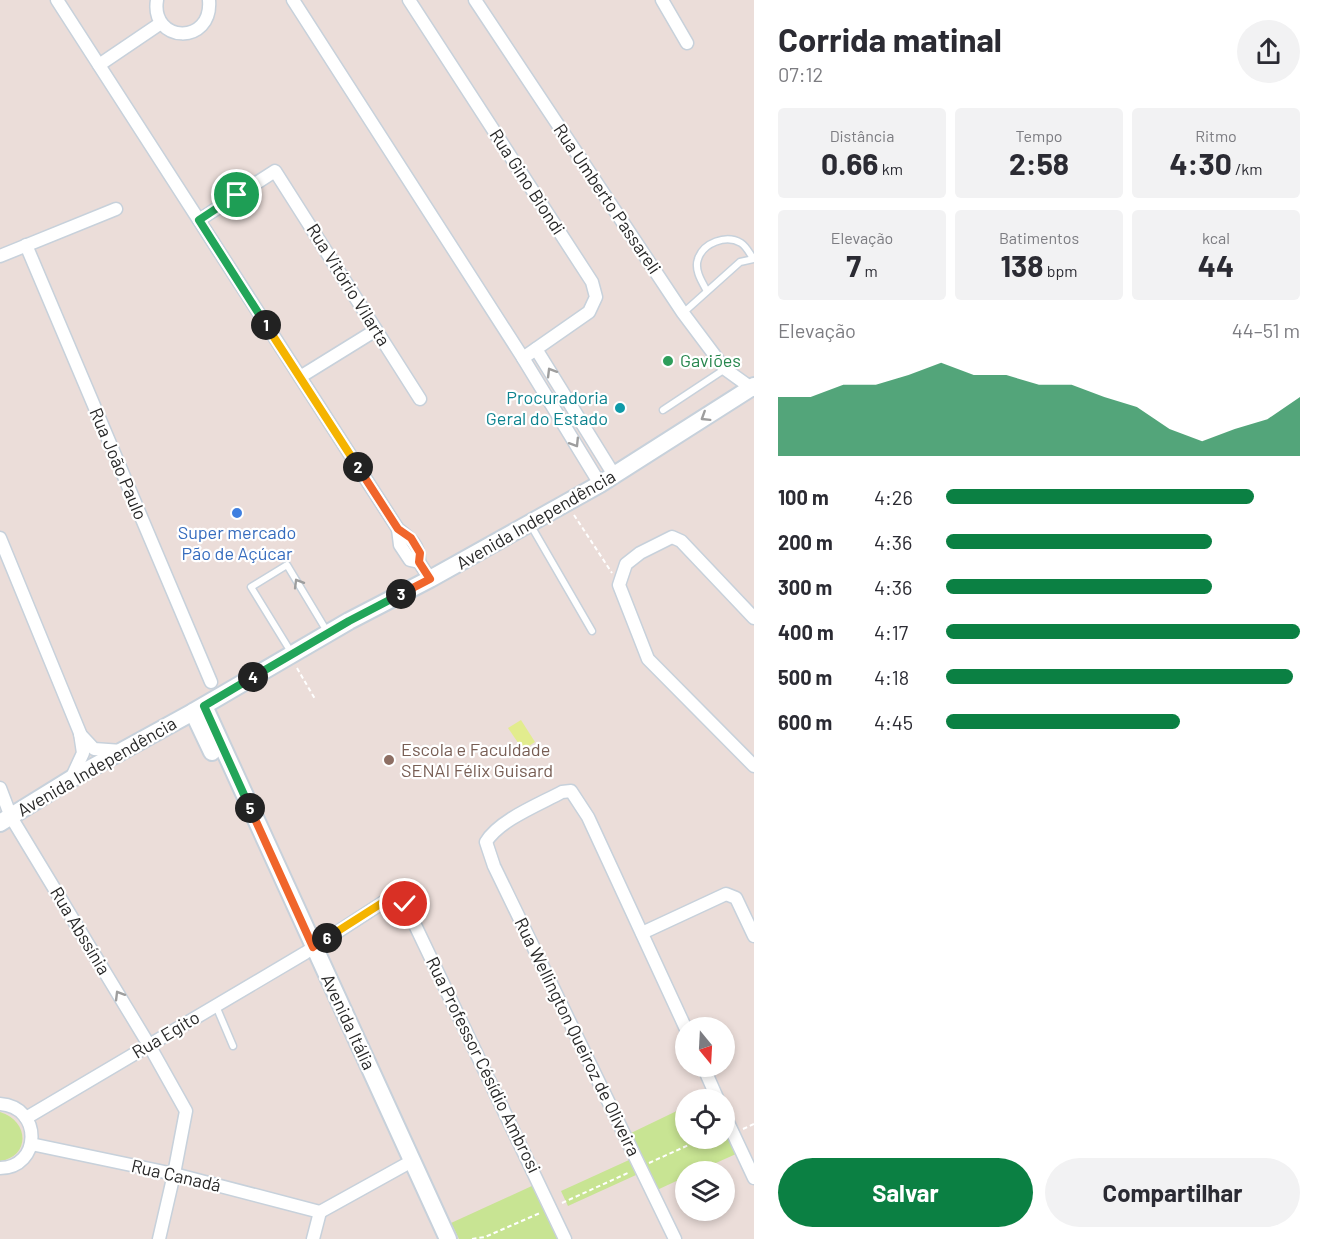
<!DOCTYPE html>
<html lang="pt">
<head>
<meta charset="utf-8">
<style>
  body { margin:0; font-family:Barlow,sans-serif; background:#f2f2f3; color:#2b2b33; height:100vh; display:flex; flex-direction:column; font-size:22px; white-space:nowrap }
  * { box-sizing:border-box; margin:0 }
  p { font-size:20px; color:#7c7c81 }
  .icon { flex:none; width:33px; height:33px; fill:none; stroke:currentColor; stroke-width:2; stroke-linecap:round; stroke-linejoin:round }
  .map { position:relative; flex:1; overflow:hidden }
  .panel { display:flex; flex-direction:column; background:#fff; width:570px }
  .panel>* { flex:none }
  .needle { width:39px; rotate:162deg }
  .fabs { position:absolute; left:675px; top:1017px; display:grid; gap:12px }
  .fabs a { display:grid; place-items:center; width:60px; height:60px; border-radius:50%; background:#fff; box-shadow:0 3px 9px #0003; font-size:30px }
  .pin { position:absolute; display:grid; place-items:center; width:51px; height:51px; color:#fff; margin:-26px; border:3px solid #fff; border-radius:50%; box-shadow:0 2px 6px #0007 }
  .km { position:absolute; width:30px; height:30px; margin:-15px; border-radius:50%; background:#222; color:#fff; font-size:16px; line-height:30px; text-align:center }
  .round { display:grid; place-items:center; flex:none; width:63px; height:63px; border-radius:32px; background:#f2f2f3 }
  .head { display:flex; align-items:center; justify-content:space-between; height:102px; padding:0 24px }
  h1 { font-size:33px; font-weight:700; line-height:45px }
  .figures { display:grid; grid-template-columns:repeat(3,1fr); gap:9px; height:102px; padding:6px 24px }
  .figures div { display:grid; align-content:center; border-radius:6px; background:#f2f2f3; text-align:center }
  .figures b { font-size:30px; font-weight:700 }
  .figures small { font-size:16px; font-weight:400 }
  .figures p { font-size:16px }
  .chart { height:168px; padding:12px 24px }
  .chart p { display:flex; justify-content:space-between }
  .chart svg { width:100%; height:108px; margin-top:6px; fill:#0b8043; opacity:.7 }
  .primary-button { display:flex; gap:12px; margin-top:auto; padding:12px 24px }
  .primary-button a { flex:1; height:69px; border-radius:36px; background:#0b8043; color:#fff; font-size:24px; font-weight:700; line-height:69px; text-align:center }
  .primary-button a+a { background:#f2f2f3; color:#2b2b33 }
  ul { padding:0 24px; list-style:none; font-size:20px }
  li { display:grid; grid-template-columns:96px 72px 1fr; align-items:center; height:45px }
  li i { height:15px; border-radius:8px; background:#0b8043 }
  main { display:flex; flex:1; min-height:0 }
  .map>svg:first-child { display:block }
</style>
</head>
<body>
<main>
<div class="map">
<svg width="754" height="1239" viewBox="0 0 754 1239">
  <rect width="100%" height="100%" fill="#ebddd9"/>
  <g fill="#c8e493">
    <path d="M685,1107L686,1138H724L725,1131L736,1154L698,1171L686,1172L685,1177L657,1190L631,1133Z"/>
    <path d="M0,1112C30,1121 30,1157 0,1161Z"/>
    <path d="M629,1160L636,1175L568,1206L561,1191Z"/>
    <path d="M534,1185L558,1239H459L451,1223Z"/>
  </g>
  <path fill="#e2ec8e" d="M521,720L535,742L523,750L508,728Z"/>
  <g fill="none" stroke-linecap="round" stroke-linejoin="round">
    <g stroke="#c7d1db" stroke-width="9">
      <g id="lane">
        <path d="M707,291C702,282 694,270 698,259C703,243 726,234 741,243C746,246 750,254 753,258"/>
        <path d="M683,313L740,262L754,259"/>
        <path d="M663,410L725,369"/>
        <path d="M530,524L592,631"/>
        <path d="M291,652L251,587L287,565L328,633"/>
        <path d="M216,1006L233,1046"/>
      </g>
    </g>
    <g stroke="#c7d1db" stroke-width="15">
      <g id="street">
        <path d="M57,0L398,529C410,538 420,546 419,562"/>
        <path d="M157,0C150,43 213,46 209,0"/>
        <path d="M293,0L523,358L600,484"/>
        <path d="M409,0L592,282L596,297L589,312L523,358"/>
        <path d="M475,0L683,313L725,369L754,390"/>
        <path d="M662,0L687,43"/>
        <path d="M99,65L161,23"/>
        <path d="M199,220L275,171L420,399"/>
        <path d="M26,245L211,682"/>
        <path d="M0,256L116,209"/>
        <path d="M536,349L614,475"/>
        <path d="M300,377L376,330"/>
        <path d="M398,529L400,545L410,560L419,562L430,579"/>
        <path d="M0,538L80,733L83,753L71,779"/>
        <path d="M754,618L681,541L672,537L640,553L626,564L619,585L648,659L754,766"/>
        <path d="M80,734L94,749L122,751"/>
        <path d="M0,788L11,817L149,1045L186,1111L174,1174L159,1239"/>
        <path d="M642,933L726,894L736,898L754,936"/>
        <path d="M703,1066L718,1100"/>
        <path d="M0,1104C43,1107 41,1168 0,1168"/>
        <path d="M724,1114L754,1178"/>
        <path d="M26,1118L305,953L396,894L405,904L565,1239"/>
        <path d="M31,1144L174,1174L320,1212"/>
        <path d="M320,1212L412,1161"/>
        <path d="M313,1239L320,1212"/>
        <path d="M675,1239L494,866L486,842C499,820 540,804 562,792L571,791L588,817L686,1029"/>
      </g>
    </g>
    <g stroke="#c7d1db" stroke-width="20">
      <g id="secondary">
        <path d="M204,706L448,1239"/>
        <path d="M193,712L212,752"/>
        <path d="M0,823L71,779L193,712L349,621L430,579L600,484L754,386"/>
      </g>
    </g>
    <g stroke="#fff" stroke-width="2" stroke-dasharray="4.5 3" stroke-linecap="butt">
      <path d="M574,515L612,573"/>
      <path d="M297,668L315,699"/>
      <path d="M743,1129L754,1124"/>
      <path d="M649,1163L704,1138"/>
      <path d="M562,1203L630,1172"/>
      <path d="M472,1239L485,1237L540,1213"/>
    </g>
    <use href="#lane" stroke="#fff" stroke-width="6"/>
    <use href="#street" stroke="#fff" stroke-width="12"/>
    <use href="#secondary" stroke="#fff" stroke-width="16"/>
  </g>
  <defs><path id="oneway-chevron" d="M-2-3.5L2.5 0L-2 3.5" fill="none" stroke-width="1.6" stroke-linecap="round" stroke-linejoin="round" transform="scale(1.5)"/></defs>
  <g stroke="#9e9e9e">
    <use href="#oneway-chevron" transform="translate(551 372) rotate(-121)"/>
    <use href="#oneway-chevron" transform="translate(705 417) rotate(148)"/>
    <use href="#oneway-chevron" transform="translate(575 443) rotate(58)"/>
    <use href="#oneway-chevron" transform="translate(298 583) rotate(-121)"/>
    <use href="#oneway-chevron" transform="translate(119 995) rotate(-121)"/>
  </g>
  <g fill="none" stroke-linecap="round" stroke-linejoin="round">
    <g stroke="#fff" stroke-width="12">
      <path id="split-1" d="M237,195L199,220L266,325"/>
    </g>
    <g stroke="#fff" stroke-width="12">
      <path id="split-2" d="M266,325L358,467"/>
    </g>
    <g stroke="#fff" stroke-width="12">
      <path id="split-3" d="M358,467L398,529L411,538L420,553L419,562L430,579L401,594"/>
    </g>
    <g stroke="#fff" stroke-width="12">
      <path id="split-4" d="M253,677L349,621L401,594"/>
    </g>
    <g stroke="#fff" stroke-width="12">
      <path id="split-5" d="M250,808L204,706L253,677"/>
    </g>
    <g stroke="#fff" stroke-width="12">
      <path id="split-6" d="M250,808L313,947L327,938"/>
    </g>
    <g stroke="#fff" stroke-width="12">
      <path id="split-7" d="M327,938L396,894L405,904"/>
    </g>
    <use href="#split-1" stroke="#22a559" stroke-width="8"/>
    <use href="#split-2" stroke="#f5b400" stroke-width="8"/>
    <use href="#split-3" stroke="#f0652b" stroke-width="8"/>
    <use href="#split-4" stroke="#22a559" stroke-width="8"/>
    <use href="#split-5" stroke="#22a559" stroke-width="8"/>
    <use href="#split-6" stroke="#f0652b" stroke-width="8"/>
    <use href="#split-7" stroke="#f5b400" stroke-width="8"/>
  </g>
  <circle fill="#2e9e5b" stroke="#fff" stroke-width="2" cx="668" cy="361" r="6"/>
  <circle fill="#0f9aa8" stroke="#fff" stroke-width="2" cx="620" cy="408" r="6"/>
  <circle fill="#3f7fe0" stroke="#fff" stroke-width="2" cx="237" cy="513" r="6"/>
  <circle fill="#8d6e63" stroke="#fff" stroke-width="2" cx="389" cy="760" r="6"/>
  <g text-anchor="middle" stroke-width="4.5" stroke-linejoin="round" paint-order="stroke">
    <g font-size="18" fill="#282828" stroke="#fff">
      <text transform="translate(527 182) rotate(57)" y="6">Rua Gino Biondi</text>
      <text transform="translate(607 199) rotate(56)" y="6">Rua Umberto Passareli</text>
      <text transform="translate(348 285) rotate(58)" y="6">Rua Vitório Vilarta</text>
      <text transform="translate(118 464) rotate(67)" y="6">Rua João Paulo</text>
      <text transform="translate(536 520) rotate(-30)" y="6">Avenida Independência</text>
      <text transform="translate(97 767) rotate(-30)" y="6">Avenida Independência</text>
      <text transform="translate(80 931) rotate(59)" y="6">Rua Abssínia</text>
      <text transform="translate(348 1022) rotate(65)" y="6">Avenida Itália</text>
      <text transform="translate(166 1035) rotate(-31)" y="6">Rua Egito</text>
      <text transform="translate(577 1037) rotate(64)" y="6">Rua Wellington Queiroz de Oliveira</text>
      <text transform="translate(483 1065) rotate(64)" y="6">Rua Professor Césídio Ambrosi</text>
      <text transform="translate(176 1176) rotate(13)" y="6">Rua Canadá</text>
    </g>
    <g font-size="18" fill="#27864d" stroke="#fff" text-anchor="start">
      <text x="680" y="367">Gaviões</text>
    </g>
    <g font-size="18" fill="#0d838f" stroke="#fff" text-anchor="end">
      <text x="608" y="404">Procuradoria<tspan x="608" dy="21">Geral do Estado</tspan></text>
    </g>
    <g font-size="18" fill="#366cbe" stroke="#fff">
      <text x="237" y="539">Super mercado<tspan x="237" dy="21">Pão de Açúcar</tspan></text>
    </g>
    <g font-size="18" fill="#785e54" stroke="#fff" text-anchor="start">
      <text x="401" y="756">Escola e Faculdade<tspan x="401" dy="21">SENAI Félix Guisard</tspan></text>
    </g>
  </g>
</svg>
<div class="fabs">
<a><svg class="needle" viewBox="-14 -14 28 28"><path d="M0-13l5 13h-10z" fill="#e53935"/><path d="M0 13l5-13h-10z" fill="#7c7c81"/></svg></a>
<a><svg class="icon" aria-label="locate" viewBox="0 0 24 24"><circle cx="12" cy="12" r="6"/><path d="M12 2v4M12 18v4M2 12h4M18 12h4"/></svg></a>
<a><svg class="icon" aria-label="layers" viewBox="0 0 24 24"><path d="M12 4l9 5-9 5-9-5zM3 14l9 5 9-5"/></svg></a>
</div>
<div class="pin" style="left:237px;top:195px;background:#1e9e55"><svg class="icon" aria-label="arrive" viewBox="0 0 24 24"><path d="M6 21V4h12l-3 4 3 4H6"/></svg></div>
<div class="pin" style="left:405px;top:904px;background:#d93025"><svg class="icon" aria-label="check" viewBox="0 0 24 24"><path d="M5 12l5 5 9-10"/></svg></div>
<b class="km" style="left:266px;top:325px">1</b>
<b class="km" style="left:358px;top:467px">2</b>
<b class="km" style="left:401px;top:594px">3</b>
<b class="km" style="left:253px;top:677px">4</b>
<b class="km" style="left:250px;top:808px">5</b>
<b class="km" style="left:327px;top:938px">6</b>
</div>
<section class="panel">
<div class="head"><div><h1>Corrida matinal</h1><p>07:12</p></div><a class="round"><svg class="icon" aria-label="share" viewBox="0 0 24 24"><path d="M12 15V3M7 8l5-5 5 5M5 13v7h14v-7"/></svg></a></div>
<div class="figures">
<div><p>Distância</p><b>0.66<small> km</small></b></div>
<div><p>Tempo</p><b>2:58</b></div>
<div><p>Ritmo</p><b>4:30<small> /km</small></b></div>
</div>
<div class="figures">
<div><p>Elevação</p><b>7<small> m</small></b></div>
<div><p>Batimentos</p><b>138<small> bpm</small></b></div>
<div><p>kcal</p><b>44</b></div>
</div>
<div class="chart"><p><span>Elevação</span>44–51 m</p>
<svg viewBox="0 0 160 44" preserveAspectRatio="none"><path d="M0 44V20L10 20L20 15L30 15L40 11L50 6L60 11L70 11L80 15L90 15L100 20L110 24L120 33L130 38L140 33L150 29L160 20V44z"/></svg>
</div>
<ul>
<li><b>100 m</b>4:26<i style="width:87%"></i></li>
<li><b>200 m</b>4:36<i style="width:75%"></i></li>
<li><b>300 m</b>4:36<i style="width:75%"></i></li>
<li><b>400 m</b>4:17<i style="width:100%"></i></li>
<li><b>500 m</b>4:18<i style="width:98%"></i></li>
<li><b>600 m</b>4:45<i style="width:66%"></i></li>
</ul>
<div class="primary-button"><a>Salvar</a><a>Compartilhar</a></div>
</section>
</main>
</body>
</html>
